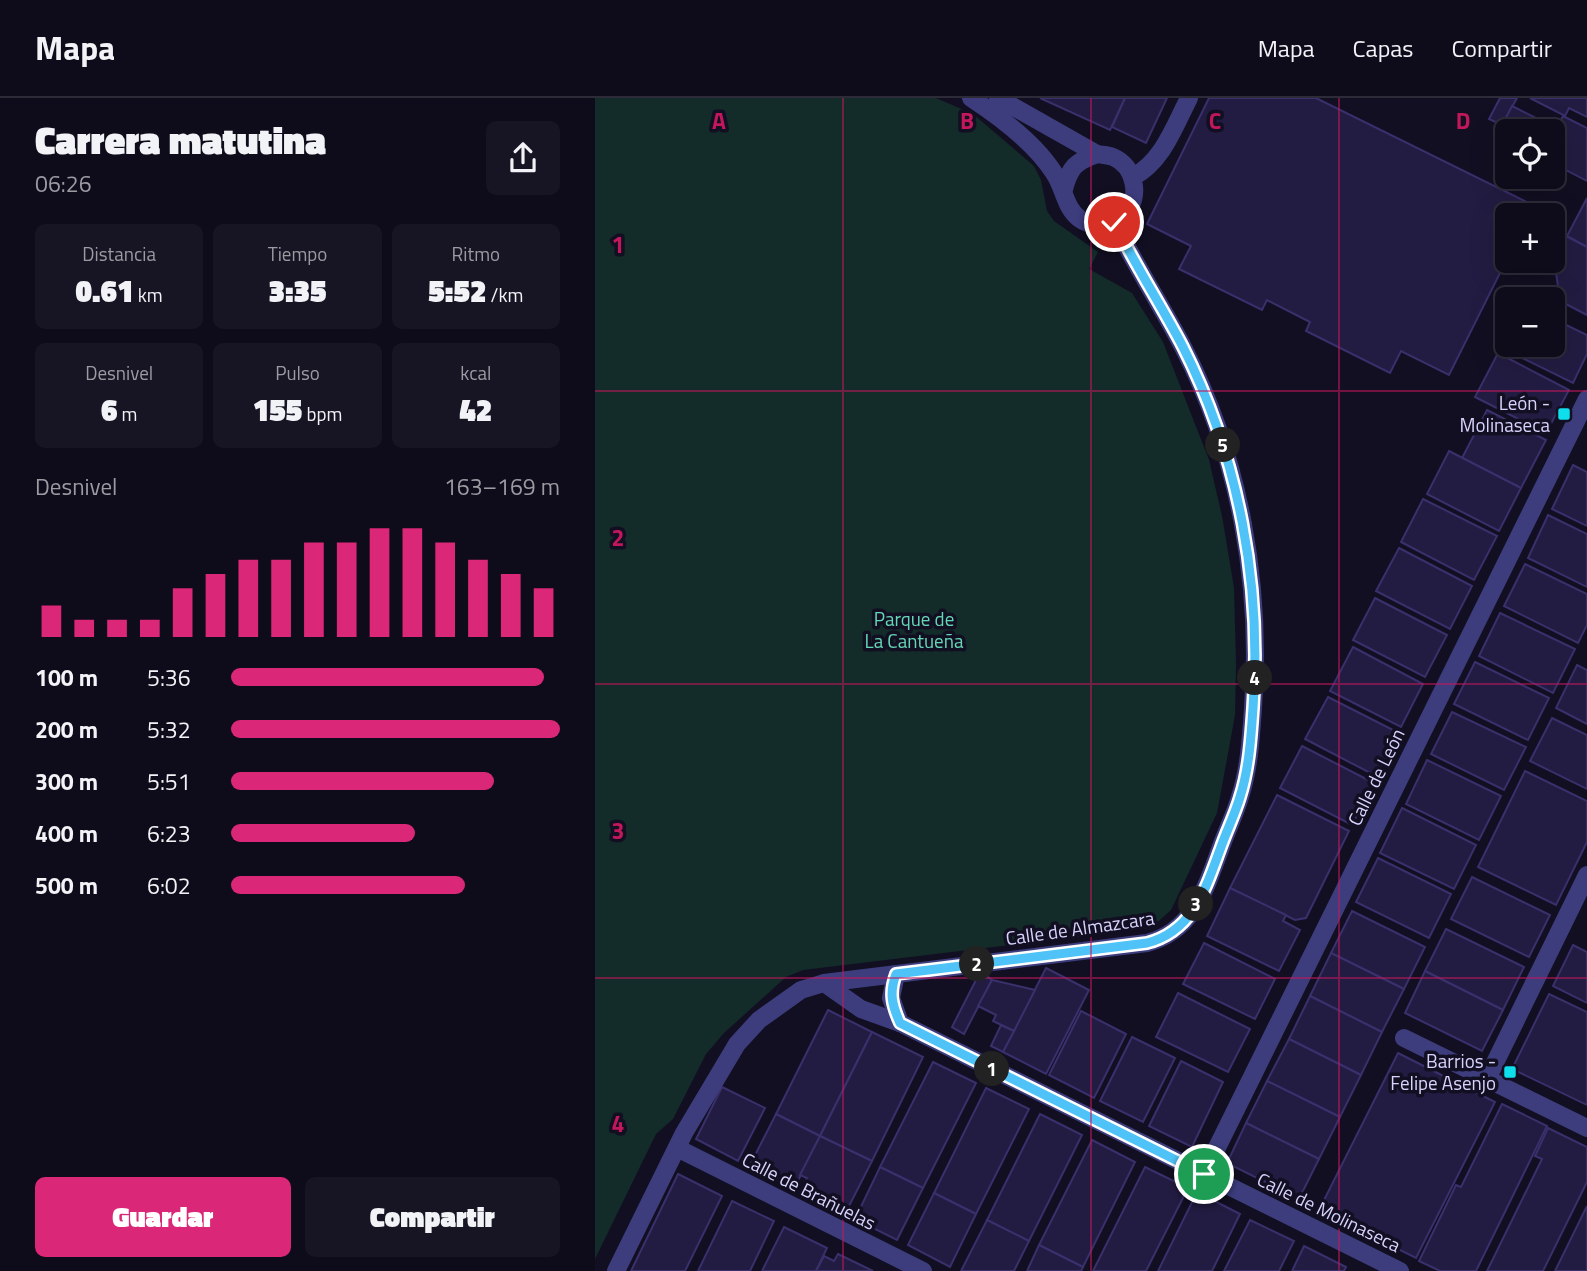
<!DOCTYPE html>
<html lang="es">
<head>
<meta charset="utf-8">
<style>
  body { margin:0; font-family:"Titillium Web",sans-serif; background:#171423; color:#f1f3f6; height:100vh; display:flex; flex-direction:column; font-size:26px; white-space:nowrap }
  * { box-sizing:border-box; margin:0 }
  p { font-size:23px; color:#9b9ba2 }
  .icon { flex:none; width:38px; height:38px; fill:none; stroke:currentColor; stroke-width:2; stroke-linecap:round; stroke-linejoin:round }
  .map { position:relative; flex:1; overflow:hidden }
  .panel { display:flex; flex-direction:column; background:#0e0b1a; width:595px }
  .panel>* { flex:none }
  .tools { position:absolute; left:900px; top:21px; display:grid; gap:14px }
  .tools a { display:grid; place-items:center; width:70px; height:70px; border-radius:10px; background:#0e0b1a; box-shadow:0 7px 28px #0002,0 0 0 2px #2e2b39; font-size:35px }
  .pin { position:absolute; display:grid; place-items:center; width:60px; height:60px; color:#fff; margin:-30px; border:4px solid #fff; border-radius:50%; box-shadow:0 2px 7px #0007 }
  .km { position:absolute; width:35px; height:35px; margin:-18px; border-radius:50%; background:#222; color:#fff; font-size:19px; line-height:35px; text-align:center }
  .round { display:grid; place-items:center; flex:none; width:74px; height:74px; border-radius:10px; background:#171423 }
  .head { display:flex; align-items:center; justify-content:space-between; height:119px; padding:0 35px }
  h1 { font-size:38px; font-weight:800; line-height:52px }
  .stats { display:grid; grid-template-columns:repeat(3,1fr); gap:10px; height:119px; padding:7px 35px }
  .stats div { display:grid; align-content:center; border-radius:10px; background:#171423; text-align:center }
  .stats b { font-size:30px; font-weight:800 }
  .stats small { font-size:19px; font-weight:400 }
  .stats p { font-size:19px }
  .chart { height:196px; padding:14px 35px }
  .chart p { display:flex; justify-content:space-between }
  .chart svg { width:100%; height:126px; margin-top:7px; stroke:#db2777; stroke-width:6 }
  .primary-button { display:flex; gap:14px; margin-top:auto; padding:14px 35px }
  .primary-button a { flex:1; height:80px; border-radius:10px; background:#db2777; color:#fff; font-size:28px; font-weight:800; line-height:80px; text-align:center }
  .primary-button a+a { background:#171423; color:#f1f3f6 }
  ul { padding:0 35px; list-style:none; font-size:23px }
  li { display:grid; grid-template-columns:112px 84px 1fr; align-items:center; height:52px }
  li i { height:18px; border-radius:9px; background:#db2777 }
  header { display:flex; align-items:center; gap:42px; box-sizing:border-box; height:98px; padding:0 35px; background:#0e0b1a; border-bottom:2px solid #2e2b39 }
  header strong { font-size:33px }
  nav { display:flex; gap:38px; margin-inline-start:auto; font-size:24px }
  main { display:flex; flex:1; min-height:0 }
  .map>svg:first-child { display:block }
</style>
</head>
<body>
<header>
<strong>Mapa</strong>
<nav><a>Mapa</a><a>Capas</a><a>Compartir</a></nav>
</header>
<main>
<section class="panel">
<div class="head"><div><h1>Carrera matutina</h1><p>06:26</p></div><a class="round"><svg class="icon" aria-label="share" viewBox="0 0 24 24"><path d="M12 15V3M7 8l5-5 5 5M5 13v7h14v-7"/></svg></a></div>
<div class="stats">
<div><p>Distancia</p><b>0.61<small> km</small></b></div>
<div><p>Tiempo</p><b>3:35</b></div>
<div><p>Ritmo</p><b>5:52<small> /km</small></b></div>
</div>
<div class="stats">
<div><p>Desnivel</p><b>6<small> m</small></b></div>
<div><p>Pulso</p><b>155<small> bpm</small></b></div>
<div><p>kcal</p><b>42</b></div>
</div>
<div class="chart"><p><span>Desnivel</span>163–169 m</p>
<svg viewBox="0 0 160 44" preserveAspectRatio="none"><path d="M5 44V33M15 44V38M25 44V38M35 44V38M45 44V27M55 44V22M65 44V17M75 44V17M85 44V11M95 44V11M105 44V6M115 44V6M125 44V11M135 44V17M145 44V22M155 44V27"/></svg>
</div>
<ul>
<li><b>100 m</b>5:36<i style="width:95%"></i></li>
<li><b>200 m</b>5:32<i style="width:100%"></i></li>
<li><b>300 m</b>5:51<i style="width:80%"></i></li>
<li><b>400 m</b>6:23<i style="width:56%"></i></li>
<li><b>500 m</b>6:02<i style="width:71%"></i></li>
</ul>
<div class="primary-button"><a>Guardar</a><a>Compartir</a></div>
</section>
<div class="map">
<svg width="992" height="1173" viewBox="0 0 992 1173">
  <rect width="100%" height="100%" fill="#120f22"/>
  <path fill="#132c2a" d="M0,0H341L378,16L439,68L446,82L452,113L459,123L503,154L494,171L537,195L568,244L614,362L627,418L639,490L641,565L640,617L622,715L576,812L556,830L208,872L191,879L129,935L111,956L78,1021L61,1036L0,1161Z"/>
  <g fill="#231c42" stroke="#39306c" stroke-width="2">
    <path d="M445,0H530L515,32Z"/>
    <path d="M530,0H572L551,45L517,29Z"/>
    <path d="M614,0H721L938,107L933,117H912V161L854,277L806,253L795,275L711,233L715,224L672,202L667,212L584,171L596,148L552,126Z"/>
    <path d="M905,0H922L907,27L894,21Z"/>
    <path d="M935,0H992V19L974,10L970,18Z"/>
    <path d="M917,8L961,30L957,39V33H912V42L902,37Z"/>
    <path d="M968,18L992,30V83L957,65V39Z"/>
    <path d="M992,100V149L972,138Z"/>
    <path d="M967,136L992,149V217L965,203L958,153Z"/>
    <path d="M957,220L992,237V256L978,285L907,250L912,240V247H957Z"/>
    <path d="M903,255L974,292L951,335L880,299Z"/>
    <path d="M892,312L951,342L926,390L867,360Z"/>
    <path d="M854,353L926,390L904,433L832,396Z"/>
    <path d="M978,367L992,374V428L957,411Z"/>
    <path d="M828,401L902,438L879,482L806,444Z"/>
    <path d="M953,417L992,436V489L933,460Z"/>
    <path d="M804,450L877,488L855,531L781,493Z"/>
    <path d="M930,466L992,496V527L983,545L909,508Z"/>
    <path d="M780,500L852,537L830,579L758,542Z"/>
    <path d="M905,515L980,551L958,595L884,558Z"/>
    <path d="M758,549L828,586L806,629L735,593Z"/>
    <path d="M880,564L954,600L933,642L859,606Z"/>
    <path d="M982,567L992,572V626L961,610Z"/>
    <path d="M733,599L804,635L781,678L710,641Z"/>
    <path d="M857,614L931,649L909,692L836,656Z"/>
    <path d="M957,620L992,637V691L935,663Z"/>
    <path d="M707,648L779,685L757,727L685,690Z"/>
    <path d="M832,662L906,698L884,742L811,706Z"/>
    <path d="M930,673L992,703V744L961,807L883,769Z"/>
    <path d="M682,697L754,733L711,820L700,822L635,790Z"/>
    <path d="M807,710L881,747L859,791L785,755Z"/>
    <path d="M783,760L856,796L834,840L761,804Z"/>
    <path d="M877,779L955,817L934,859L856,821Z"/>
    <path d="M635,790L691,817L688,823L705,832L684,873L612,838Z"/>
    <path d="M757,813L830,849L809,891L736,855Z"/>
    <path d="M851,831L929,869L908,912L830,873Z"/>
    <path d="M609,845L680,881L660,921L588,886Z"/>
    <path d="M978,847L992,854V905L958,888Z"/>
    <path d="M736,855L809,891L787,934L715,898Z"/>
    <path d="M451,870L494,892L451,976L408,954Z"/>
    <path d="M830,873L908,912L887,953L810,915Z"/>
    <path d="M393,879L397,882L369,936L357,929L382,880Z"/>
    <path d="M397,882L440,892L419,933L398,923L401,917L383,908Z"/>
    <path d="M583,895L655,931L633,974L561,939Z"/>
    <path d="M954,896L992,914V1007L917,971Z"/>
    <path d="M715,898L787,934L766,977L694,941Z"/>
    <path d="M233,912L277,934L225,1038L181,1016Z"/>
    <path d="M486,913L531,936L499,1000L454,977Z"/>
    <path d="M406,927L419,933L408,954L396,948Z"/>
    <path d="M277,934L328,959L277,1063L225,1038Z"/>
    <path d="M537,939L580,960L548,1024L505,1003Z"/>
    <path d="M694,941L766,977L745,1019L672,983Z"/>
    <path d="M803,955L900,1004L821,1160L724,1112Z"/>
    <path d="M586,963L628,984L597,1049L554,1028Z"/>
    <path d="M338,964L381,985L328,1090L285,1069Z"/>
    <path d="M672,983L745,1019L724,1061L651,1025Z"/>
    <path d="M127,989L170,1010L143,1063L101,1041Z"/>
    <path d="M391,990L434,1011L381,1116L339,1095Z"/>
    <path d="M907,1006L952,1028L881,1173H845L824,1163L861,1087L866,1089Z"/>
    <path d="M181,1016L225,1038L199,1091L154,1069Z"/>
    <path d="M445,1016L487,1037L434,1143L392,1122Z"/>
    <path d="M651,1025L724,1061L704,1101L632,1065Z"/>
    <path d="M953,1030L992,1049V1084L948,1173H892L947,1061L940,1058Z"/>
    <path d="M225,1038L277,1063L250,1116L206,1094L212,1080L205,1077Z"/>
    <path d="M497,1042L540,1064L488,1169L444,1147Z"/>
    <path d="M285,1069L328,1090L302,1142L260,1121Z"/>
    <path d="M550,1069L593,1090L551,1173H498Z"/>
    <path d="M83,1076L127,1098L90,1173H36Z"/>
    <path d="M602,1094L645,1116L617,1173H563Z"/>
    <path d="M339,1095L381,1116L355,1169L313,1147Z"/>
    <path d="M137,1103L179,1123L155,1173H103Z"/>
    <path d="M992,1108V1173H960Z"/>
    <path d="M392,1122L434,1143L419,1173H366Z"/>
    <path d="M655,1122L699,1143L684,1173H629Z"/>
    <path d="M189,1129L232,1150L221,1173H167Z"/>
    <path d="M444,1147L488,1169L486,1173H432Z"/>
    <path d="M709,1148L751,1169L749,1173H697Z"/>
    <path d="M243,1156L278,1173H221L229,1158L239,1163Z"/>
  </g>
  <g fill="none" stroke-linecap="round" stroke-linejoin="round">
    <g stroke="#3d3d7e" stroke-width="18">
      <path d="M376,0C405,19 440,45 459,75C469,89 470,111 485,121C497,130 518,127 529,117C547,100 540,68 518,59C513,57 507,57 502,56L403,0"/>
      <path d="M538,79C568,63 579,29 594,0"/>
      <path d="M469,91C475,69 480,64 502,56"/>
      <path d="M301,876L296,900L305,925"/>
      <path d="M229,885L266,911L305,925L805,1173"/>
      <path d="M809,940L992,1030"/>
      <path d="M892,981L992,777"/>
      <path d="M82,1050L328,1173"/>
      <path d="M609,1076L992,301"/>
      <path d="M21,1173L89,1035L142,946L164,922L206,892L229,885L552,845C599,833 611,789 626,749C632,732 640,716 645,699C654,671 656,640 658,610C667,487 645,360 588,249C566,207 540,167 519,124"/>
    </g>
  </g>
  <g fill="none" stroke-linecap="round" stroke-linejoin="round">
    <g stroke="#fff" stroke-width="14">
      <path id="route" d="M519,124C540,167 566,207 588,249C644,360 667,487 658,610C656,640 654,671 645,699C640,716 632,732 626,749C611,789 599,833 552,845L301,876C294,895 297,907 305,925L609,1076"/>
    </g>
    <use href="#route" stroke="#4fc3f7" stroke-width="9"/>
  </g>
  <path fill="none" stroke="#c2185b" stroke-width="2" stroke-opacity="0.55" d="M248,0V1173M496,0V1173M744,0V1173M0,293H992M0,586H992M0,880H992"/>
  <g fill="#0fdfed" stroke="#120f22" stroke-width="2.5">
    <rect x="962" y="309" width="14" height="14" rx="3.5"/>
    <rect x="908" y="967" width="14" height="14" rx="3.5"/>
  </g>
  <g text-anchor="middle" stroke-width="7" stroke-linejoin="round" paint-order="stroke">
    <g font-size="19" fill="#d6d3fc" stroke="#120f22" text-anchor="end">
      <text x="955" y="312">León -<tspan x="955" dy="22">Molinaseca</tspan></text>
      <text x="901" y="970">Barrios -<tspan x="901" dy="22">Felipe Asenjo</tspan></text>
    </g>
    <g font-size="19" fill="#64d8b6" stroke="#120f22">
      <text x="319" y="528">Parque de<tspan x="319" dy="22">La Cantueña</tspan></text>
    </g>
    <g font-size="19" fill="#d6d3fc" stroke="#120f22">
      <text transform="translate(781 679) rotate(-64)" y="7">Calle de León</text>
      <text transform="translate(485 830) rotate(-8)" y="7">Calle de Almazcara</text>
      <text transform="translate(214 1093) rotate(27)" y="7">Calle de Brañuelas</text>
      <text transform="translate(734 1114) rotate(26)" y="7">Calle de Molinaseca</text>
    </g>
  </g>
  <g font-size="23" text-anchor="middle" font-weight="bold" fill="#c2185b" stroke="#120f22" stroke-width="7" stroke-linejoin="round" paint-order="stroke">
    <text x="124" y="31">A</text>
    <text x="372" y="31">B</text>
    <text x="620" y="31">C</text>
    <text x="868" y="31">D</text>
    <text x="23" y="155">1</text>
    <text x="23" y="448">2</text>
    <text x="23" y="741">3</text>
    <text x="23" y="1034">4</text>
  </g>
</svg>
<div class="tools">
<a><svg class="icon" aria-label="locate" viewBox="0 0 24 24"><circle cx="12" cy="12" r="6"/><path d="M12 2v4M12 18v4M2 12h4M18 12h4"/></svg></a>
<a>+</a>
<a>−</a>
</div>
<div class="pin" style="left:609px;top:1076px;background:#1e9e55"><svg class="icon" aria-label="arrive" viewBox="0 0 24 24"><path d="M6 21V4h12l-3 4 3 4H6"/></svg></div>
<div class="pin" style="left:519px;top:124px;background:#d93025"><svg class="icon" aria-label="check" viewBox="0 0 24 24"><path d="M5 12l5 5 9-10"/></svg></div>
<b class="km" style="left:397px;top:971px">1</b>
<b class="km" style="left:382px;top:866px">2</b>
<b class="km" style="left:601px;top:806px">3</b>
<b class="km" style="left:660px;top:580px">4</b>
<b class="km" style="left:628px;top:347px">5</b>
</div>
</main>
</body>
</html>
